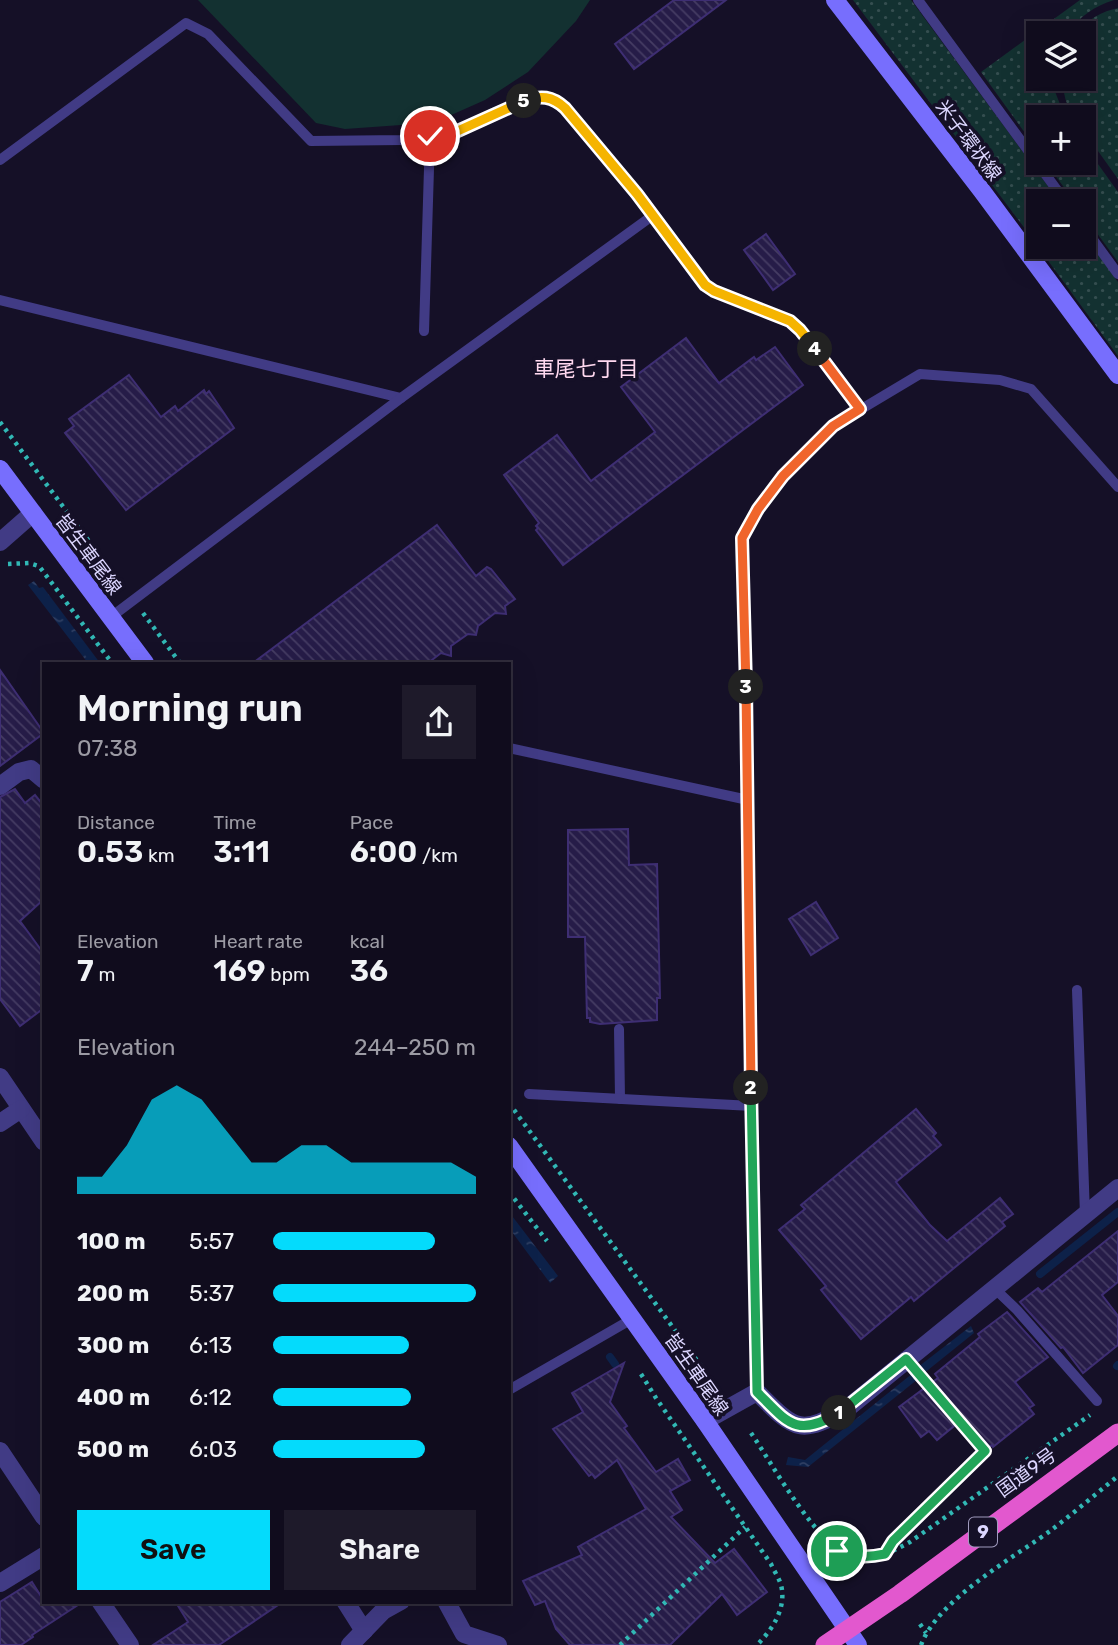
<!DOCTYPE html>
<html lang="en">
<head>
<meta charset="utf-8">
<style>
  body { margin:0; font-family:Rubik,"Noto Sans JP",sans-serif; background:#1e1a2a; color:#f1f3f6; height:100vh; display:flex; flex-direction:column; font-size:26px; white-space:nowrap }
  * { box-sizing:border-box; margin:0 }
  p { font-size:23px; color:#9c9ba4 }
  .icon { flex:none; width:38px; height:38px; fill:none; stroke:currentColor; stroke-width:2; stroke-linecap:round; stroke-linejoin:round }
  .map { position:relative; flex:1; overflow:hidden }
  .details { position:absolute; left:42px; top:662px; width:469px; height:942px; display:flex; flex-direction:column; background:#100c1d; border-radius:0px; box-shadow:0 7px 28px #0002,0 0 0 2px #302c3b }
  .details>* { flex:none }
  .tools { position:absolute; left:1026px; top:21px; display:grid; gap:14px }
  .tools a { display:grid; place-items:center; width:70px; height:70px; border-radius:0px; background:#100c1d; box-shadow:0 7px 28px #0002,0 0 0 2px #302c3b; font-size:35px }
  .pin { position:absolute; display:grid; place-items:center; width:60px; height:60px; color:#fff; margin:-30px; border:4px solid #fff; border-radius:50%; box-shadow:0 2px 7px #0007 }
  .km { position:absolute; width:35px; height:35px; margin:-18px; border-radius:50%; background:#222; color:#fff; font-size:19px; line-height:35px; text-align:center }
  .round { display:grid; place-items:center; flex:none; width:74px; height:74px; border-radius:0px; background:#1e1a2a }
  .summary { display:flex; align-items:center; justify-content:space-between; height:119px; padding:0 35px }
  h1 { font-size:38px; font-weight:600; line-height:52px }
  .figures { display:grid; grid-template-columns:repeat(3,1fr); gap:10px; height:119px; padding:7px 35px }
  .figures div { display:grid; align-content:center }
  .figures b { font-size:30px; font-weight:600 }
  .figures small { font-size:19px; font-weight:400 }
  .figures p { font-size:19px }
  .chart { height:196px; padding:14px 35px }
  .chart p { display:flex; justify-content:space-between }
  .chart svg { width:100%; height:126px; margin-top:7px; fill:#04dbfc; opacity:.7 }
  .action { display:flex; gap:14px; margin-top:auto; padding:14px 35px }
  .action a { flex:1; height:80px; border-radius:0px; background:#04dbfc; color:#111; font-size:28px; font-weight:600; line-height:80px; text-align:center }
  .action a+a { background:#1e1a2a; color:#f1f3f6 }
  ul { padding:0 35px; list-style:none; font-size:23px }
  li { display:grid; grid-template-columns:112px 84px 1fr; align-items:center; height:52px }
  li i { height:18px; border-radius:9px; background:#04dbfc }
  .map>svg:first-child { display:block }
</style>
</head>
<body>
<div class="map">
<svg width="1118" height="1645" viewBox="0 0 1118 1645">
  <defs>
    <pattern id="grass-dots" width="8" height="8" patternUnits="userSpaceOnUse" patternTransform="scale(1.75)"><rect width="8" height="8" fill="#133131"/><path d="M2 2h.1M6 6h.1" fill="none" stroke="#354e50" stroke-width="1.8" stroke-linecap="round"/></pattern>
    <pattern id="water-ripples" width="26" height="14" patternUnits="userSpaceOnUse" patternTransform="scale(1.75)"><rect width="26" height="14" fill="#0d2149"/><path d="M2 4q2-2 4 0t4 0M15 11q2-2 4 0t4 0" fill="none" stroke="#304064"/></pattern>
    <pattern id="building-back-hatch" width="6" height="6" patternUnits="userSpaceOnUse" patternTransform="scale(1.75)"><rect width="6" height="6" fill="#261c48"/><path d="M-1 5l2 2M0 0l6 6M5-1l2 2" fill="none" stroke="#453c63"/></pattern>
  </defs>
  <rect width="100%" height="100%" fill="#151027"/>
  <g fill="url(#grass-dots)">
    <path d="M853,0H911L1059,201H1038V246Z"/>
    <path d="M1080,0H1114C1094,6 1080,17 1067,33H1038V79H1053L1054,89L1065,117H1038V151L981,72Z"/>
    <path d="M1118,8V179L1083,130V117H1074C1066,106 1063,93 1063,79H1083V33H1077C1086,20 1103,11 1118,8Z"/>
    <path d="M1083,143L1118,192V262L1083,214V201H1074L1046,163H1083Z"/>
    <path d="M1083,234L1118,282V356L1038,247H1083Z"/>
  </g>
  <path fill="#133131" d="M198,0H590L576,21L528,72L485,100L449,116L415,124L345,129L316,123Z"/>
  <g fill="url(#water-ripples)">
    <path d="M34,581L39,588L43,587L100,663H88L28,585Z"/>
    <path d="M509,1212L558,1276L550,1283L509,1228Z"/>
    <path d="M971,1326L974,1333L923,1374L918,1367Z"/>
    <path d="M913,1373L918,1379L808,1467L786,1465L788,1457L805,1460Z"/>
  </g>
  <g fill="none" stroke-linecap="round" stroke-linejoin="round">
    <g stroke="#0d2149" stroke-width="8">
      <path d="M1040,1274L1118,1212"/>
      <path d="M610,1357L615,1364"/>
      <path d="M1117,1366L1118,1365"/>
    </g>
  </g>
  <g fill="url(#building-back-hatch)" stroke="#3e2e73" stroke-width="2">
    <path d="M674,0H726L634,69L615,44Z"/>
    <path d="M766,234L795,274L773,290L744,250Z"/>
    <path d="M686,338L719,383L754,357L756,360L775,347L803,385L563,565L536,530L538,528L536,526L539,523L504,475L557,435L591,481L655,432L621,387Z"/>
    <path d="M129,375L161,417L175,406L178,411L204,390L206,394L209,391L234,428L126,510L65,433L74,426L69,419Z"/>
    <path d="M437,525L476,576L487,567L491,569L515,599L505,606L506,614L495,613L478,626L476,635L468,634L451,646V656L441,653L428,663H253Z"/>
    <path d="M0,670L44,733L0,766Z"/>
    <path d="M15,789L25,803L35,795L44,806V899L20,921L44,954V1008L20,1026L0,999V797Z"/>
    <path d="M628,829L629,865L657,864L660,998H657V1020L600,1024L590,1022V1018H587L585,937H568V830Z"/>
    <path d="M816,902L838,938L811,955L789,919Z"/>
    <path d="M916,1109L936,1133L933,1136L941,1145L896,1182L930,1225L947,1241L1000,1198L1013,1214L1002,1222L1005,1226L914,1301L911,1297L861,1339L821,1290L826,1286L779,1230L805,1209L801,1205Z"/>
    <path d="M1118,1231V1282L1102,1295L1118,1316V1345L1083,1373L1063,1347L1061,1348L1020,1302L1038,1288L1042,1292Z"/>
    <path d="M1007,1312L1048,1357L1015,1382L1034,1405L1029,1408L1034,1414L993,1447L992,1445L988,1448L964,1418L937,1440L929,1431L921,1437L899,1407L938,1378L935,1374L980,1337L978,1334Z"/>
    <path d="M624,1363L610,1402L627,1426L624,1428L656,1472L678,1459L690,1480L670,1491L682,1510L671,1517L715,1563L734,1549L767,1592L737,1615L722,1594L670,1645H570L556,1629L545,1601L535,1605L523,1581L582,1555L578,1547L646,1509L617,1460L595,1478L592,1474L589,1476L553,1429L583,1412L572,1393Z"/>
    <path d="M32,1582L44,1601H84L32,1635L33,1637L21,1645H0V1602Z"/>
    <path d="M175,1601H284L219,1645H153L188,1622Z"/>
  </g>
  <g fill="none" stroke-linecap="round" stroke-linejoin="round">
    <g stroke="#31b8b5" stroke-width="4.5" stroke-dasharray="3.5 5" stroke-linecap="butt">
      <path d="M0,422L123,587"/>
      <path d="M8,564L29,563L39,566L112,663"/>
      <path d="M143,613L180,663"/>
      <path d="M509,1103L712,1381"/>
      <path d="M509,1192L547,1241"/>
      <path d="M641,1374L656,1398L771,1564C774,1571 779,1578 781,1585C787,1608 772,1630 757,1645"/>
      <path d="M751,1433C772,1463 819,1550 853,1557C874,1562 893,1551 910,1542L1090,1415"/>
      <path d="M886,1553L893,1541L985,1451L920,1374"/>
      <path d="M835,1560L844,1554"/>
      <path d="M920,1624L926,1633"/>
      <path d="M620,1645L745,1527"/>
      <path d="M921,1645C939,1598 1014,1558 1054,1528C1076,1511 1097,1493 1118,1476"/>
    </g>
    <g stroke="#413b85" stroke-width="10">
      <path d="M918,0L1065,201"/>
      <path d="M0,160L186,23L208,34L311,141L402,140L451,134L527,100L543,96L556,100L565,108L637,193L705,285L714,291L790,321L801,330L860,409"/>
      <path d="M1083,226L1118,274"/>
      <path d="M0,300L401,398"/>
      <path d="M424,331L430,136"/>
      <path d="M111,617L401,398L652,216"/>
      <path d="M509,748L748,800"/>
      <path d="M1077,990L1085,1215"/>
      <path d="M619,1029L620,1099"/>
      <path d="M529,1094L752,1106"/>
      <path d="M994,1288L1017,1310L1097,1401"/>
      <path d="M509,1390L632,1319"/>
      <path d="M757,1392L747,712L742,538L758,509L783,476L833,426L920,374L1000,380L1031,389L1118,487"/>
    </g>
    <g stroke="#413b85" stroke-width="18">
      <path d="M0,786L19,772L31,769L44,780"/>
      <path d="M0,1077L44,1142"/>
      <path d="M0,1123L21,1109"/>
      <path d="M705,1421L757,1392C795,1430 800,1437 849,1407L1118,1188"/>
      <path d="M0,1451L44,1517"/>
      <path d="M0,1583L44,1556"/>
      <path d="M100,1601L130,1645"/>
      <path d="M345,1601L364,1631"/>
      <path d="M446,1601L464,1634L498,1645"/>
      <path d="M350,1645L383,1611L401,1601"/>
    </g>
    <path stroke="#413b85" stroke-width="18" d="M0,542L33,513"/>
    <g stroke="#776efd" stroke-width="18">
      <path d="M835,0L982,191L1118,375"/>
      <path d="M0,469L145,663"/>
      <path d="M509,1146L705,1421L858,1645"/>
    </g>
    <path stroke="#e258ce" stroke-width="19" d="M825,1645L900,1594L1118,1433"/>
  </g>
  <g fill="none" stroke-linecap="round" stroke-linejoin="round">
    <g stroke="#fff" stroke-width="14">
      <path id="split-1" d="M837,1551C855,1557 866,1558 885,1554L893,1541L985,1451L906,1359L839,1413"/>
    </g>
    <g stroke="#fff" stroke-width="14">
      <path id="split-2" d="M751,1088L757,1392C788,1423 796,1438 839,1413"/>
    </g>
    <g stroke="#fff" stroke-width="14">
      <path id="split-3" d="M746,687L751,1088"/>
    </g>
    <g stroke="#fff" stroke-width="14">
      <path id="split-4" d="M746,687L742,538L758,509L783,476L833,426L860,409L815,349"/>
    </g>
    <g stroke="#fff" stroke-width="14">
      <path id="split-5" d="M524,101C541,95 552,96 565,108L637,194L705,285L714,291L790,321L800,330L815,349"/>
    </g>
    <g stroke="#fff" stroke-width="14">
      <path id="split-6" d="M430,136L451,134L524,101"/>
    </g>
    <use href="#split-1" stroke="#22a559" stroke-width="9"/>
    <use href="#split-2" stroke="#22a559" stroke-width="9"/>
    <use href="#split-3" stroke="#f0652b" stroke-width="9"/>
    <use href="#split-4" stroke="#f0652b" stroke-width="9"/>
    <use href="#split-5" stroke="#f5b400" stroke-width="9"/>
    <use href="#split-6" stroke="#f5b400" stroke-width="9"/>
  </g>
  <g text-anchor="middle" stroke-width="7" stroke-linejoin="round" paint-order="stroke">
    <rect fill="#151027" stroke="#a09bbe" stroke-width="2" x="969" y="1517.5" width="28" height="29" rx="5"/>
    <g font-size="18" font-weight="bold" fill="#dcd6ff">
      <text x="983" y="1538">9</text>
    </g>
    <g font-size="19" fill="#dcd6ff" stroke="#151027">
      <text transform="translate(969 140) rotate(53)" y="7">米子環状線</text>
      <text transform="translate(89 554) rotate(53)" y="7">皆生車尾線</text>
      <text transform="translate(697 1374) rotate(55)" y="7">皆生車尾線</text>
      <text transform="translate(1026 1472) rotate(-36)" y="7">国道9号</text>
    </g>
    <g font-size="21" fill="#ffd8ef" stroke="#151027">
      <text x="586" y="376">車尾七丁目</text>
    </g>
  </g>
</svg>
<div class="tools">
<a><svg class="icon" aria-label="layers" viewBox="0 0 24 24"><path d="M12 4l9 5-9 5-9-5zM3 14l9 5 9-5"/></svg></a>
<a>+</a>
<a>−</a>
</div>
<div class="pin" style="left:837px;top:1551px;background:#1e9e55"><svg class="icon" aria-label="arrive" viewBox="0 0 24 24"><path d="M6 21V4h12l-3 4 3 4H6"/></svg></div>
<div class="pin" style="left:430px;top:136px;background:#d93025"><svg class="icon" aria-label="check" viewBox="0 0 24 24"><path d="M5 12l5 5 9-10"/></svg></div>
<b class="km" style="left:839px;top:1413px">1</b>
<b class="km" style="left:751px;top:1088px">2</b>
<b class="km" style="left:746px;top:687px">3</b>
<b class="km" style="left:815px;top:349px">4</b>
<b class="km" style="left:524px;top:101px">5</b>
<section class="details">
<div class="summary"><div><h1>Morning run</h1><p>07:38</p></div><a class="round"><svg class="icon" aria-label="share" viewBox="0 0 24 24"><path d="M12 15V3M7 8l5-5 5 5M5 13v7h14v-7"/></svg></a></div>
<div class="figures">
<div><p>Distance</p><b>0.53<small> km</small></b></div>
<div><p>Time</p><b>3:11</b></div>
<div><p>Pace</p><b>6:00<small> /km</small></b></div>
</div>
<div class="figures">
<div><p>Elevation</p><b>7<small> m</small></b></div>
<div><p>Heart rate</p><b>169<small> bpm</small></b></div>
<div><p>kcal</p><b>36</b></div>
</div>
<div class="chart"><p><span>Elevation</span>244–250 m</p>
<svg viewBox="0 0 160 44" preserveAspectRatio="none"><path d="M0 44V38L10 38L20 27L30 11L40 6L50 11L60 22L70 33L80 33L90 27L100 27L110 33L120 33L130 33L140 33L150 33L160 38V44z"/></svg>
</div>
<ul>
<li><b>100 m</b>5:57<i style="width:80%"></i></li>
<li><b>200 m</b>5:37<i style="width:100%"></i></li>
<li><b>300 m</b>6:13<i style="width:67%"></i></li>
<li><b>400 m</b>6:12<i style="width:68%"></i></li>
<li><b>500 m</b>6:03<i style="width:75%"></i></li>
</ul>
<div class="action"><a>Save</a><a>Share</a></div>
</section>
</div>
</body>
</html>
